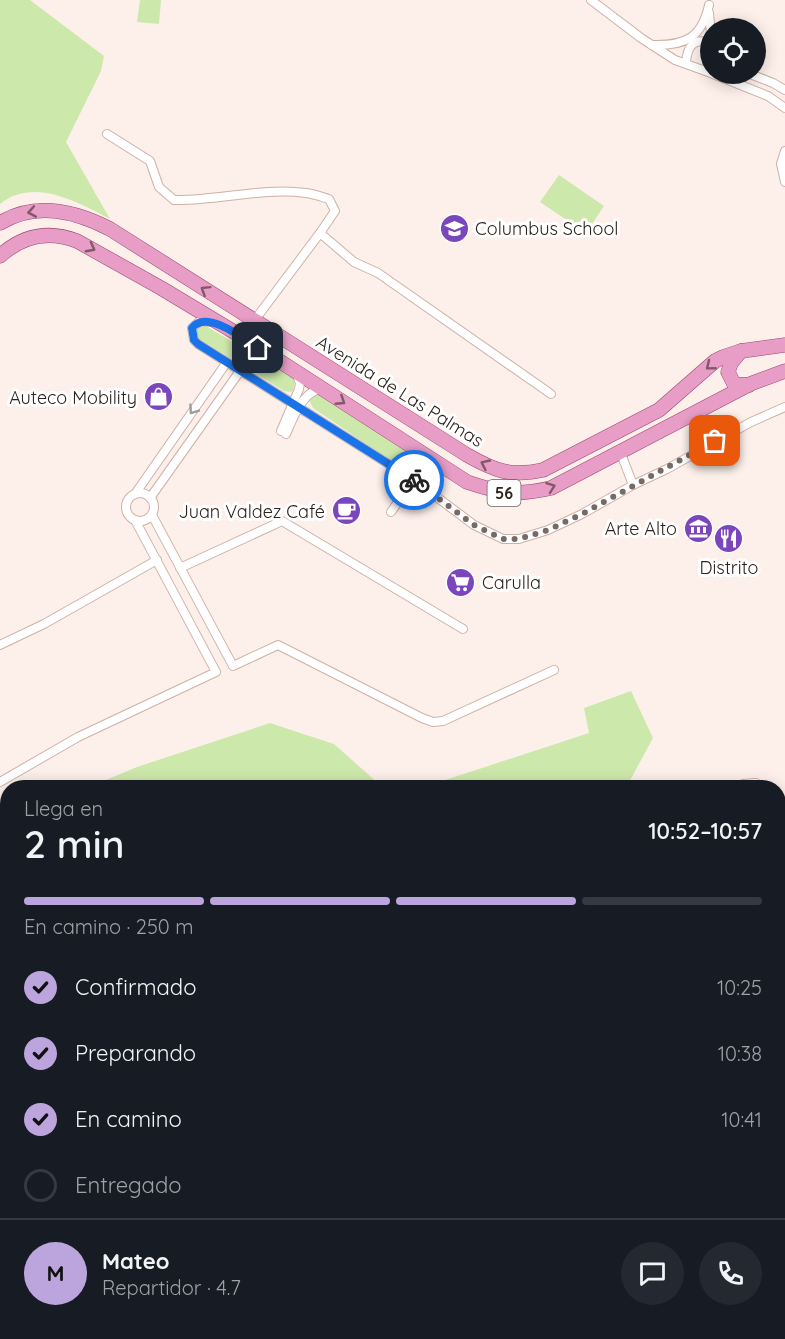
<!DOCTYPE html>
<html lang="es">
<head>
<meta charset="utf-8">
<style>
	body { margin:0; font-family:Quicksand,sans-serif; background:#242831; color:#f1f3f6; height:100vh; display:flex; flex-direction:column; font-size:22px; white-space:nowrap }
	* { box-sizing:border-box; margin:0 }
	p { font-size:20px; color:#9ea1a6 }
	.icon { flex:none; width:33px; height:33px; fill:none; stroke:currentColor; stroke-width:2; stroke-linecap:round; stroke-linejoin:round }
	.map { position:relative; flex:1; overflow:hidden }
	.details { position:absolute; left:0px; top:780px; width:786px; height:560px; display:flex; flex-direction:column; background:#171b24; border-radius:24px 24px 0 0; box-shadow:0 3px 15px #0003 }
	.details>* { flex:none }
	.fabs { position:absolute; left:700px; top:18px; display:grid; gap:12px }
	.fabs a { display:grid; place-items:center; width:66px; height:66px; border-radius:50%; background:#171b24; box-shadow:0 3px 15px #0003; font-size:30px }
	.pin { position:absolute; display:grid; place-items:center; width:51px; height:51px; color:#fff; margin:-26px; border-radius:12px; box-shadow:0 3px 9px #0006 }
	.courier { position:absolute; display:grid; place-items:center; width:60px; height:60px; margin:-30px; border:4px solid #1a73e8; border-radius:50%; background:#fff; color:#222; box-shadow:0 2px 8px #0007 }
	.head em { font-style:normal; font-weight:600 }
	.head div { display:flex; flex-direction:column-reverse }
	.head { display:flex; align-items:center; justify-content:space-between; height:102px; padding:0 24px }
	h1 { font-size:39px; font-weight:600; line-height:45px }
	.bar { display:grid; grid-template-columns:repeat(4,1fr); gap:9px 6px; align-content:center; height:72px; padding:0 24px }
	.bar i { height:8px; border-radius:4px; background:#363941 }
	.bar .selected { background:#bca5dc }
	.bar p { grid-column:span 4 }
	.line { display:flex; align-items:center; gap:15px; padding:0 24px; border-top:2px solid #363941 }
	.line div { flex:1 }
	.round { display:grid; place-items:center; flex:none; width:63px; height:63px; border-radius:32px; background:#242831 }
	ol { padding:0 24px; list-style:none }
	li { display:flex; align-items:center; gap:18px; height:66px }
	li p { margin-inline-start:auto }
	li .icon { padding:6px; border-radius:50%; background:#bca5dc; color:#111; stroke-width:4 }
	li:last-child { color:#9ea1a6 }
	li i { width:33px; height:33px; border:3px solid #363941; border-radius:50% }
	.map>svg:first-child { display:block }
	.green { fill:#cde8ab }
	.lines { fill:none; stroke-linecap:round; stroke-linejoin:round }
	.minor-casing { stroke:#ceb1a5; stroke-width:10 }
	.primary-casing { stroke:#9c4772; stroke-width:15 }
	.minor { stroke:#fff; stroke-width:8 }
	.primary { stroke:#e79dc5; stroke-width:14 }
	.oneway { stroke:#815969 }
	.oneway2 { stroke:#a09c99 }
	.done { stroke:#766a65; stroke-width:6; stroke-dasharray:0 10.8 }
	.route { stroke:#1a73e8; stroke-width:8 }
	.labels { text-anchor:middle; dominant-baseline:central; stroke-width:6; stroke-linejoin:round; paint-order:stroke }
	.shield { fill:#fff; stroke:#6c6461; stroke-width:1.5 }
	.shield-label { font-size:16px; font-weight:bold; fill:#2d221d }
	.poi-label { font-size:18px; fill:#2d221d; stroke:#fff; text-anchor:end }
	.street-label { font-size:18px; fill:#2d221d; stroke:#fff }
</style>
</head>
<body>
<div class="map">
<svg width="785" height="1339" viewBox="0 0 785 1339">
	<rect width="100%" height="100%" fill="#fdf0eb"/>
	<!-- green -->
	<g class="green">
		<path d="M0 0H30L104 56 101 71 66 142 110 219C77 202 34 177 0 204Z"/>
		<polygon points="140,0 161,0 159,24 137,22"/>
		<polygon points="559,175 604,206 586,233 540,202"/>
		<polygon points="204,325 291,376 295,381 293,390 291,392 284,391 198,338 196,336 195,328"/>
		<polygon points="316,394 322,396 412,455 416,461 414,470 408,472 405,470 313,408 309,400"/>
		<polygon points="631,691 653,738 627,786 433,787 433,784 589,733 584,708"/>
		<polygon points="270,723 334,744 379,784 386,787 89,787 137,767"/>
		<polygon points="7,865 7,1264 0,1259 0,869"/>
		<polygon points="336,1332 436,1332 437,1339 339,1339"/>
	</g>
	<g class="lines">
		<defs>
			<g id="minor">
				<polyline points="591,0 641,38 675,60 711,73"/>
				<polyline points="709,13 711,34"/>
				<path d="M652 45C685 46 702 38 709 5"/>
				<path d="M686 63C687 47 693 37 711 43"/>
				<polyline points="713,74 768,96 785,108"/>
				<polyline points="750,74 773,83 785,90"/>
				<path d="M107 134 150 161 159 187 174 200C218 201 262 187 306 193 314 194 322 197 329 199L335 211 320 233"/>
				<polyline points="785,151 781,164 785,182"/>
				<polyline points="254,321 320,233 354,262 378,273 551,394"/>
				<polyline points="211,322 200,321 192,328 194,340 198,344 414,480 474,525 503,539 519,539 548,530 582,514 633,485 620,451"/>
				<polyline points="281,431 299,389 300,383 296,373"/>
				<path d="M286 434C293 418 303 390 322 389"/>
				<polyline points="633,485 667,469 751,422 785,407"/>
				<circle cx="140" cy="507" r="14"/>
				<polyline points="135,494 227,362"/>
				<polyline points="150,498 240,371"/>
				<path d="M391 512 421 469C424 463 423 459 419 454"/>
				<polyline points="152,515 233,666 278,645 422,718 433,722 443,721 554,670"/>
				<polyline points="180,568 282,521 463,629"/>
				<polyline points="0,645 44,624 157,560"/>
				<polyline points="0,782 78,737 216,672 135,520"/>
				<polyline points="736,788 743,784 756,783"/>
				<polyline points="778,905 785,901"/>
				<polyline points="0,1298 8,1297"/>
				<polyline points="61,1332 66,1339"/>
				<polyline points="738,1332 767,1339"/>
				<polyline points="504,1339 506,1332"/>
			</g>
			<g id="primary">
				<path d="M0 223C36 201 75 211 110 229L467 455C495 471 511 477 543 470L659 410 715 361 723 357 741 351 785 345"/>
				<path d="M0 256C23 235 48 230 77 241L161 288 239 335 467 482C499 493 517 496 551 488L750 384 785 371"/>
				<polyline points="741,351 731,363 728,372 734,384 749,385"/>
			</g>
		</defs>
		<!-- minor casing -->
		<use href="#minor" class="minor-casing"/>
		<!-- primary casing -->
		<use href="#primary" class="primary-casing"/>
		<!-- minor -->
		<use href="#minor" class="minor"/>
		<!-- primary -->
		<use href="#primary" class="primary"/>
	</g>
	<!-- one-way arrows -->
	<defs><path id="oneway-chevron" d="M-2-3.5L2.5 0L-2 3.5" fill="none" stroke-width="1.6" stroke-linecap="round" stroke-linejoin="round" transform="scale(1.5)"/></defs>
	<g class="oneway">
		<use href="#oneway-chevron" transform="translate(32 212) rotate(170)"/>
		<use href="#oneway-chevron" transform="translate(91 248) rotate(28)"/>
		<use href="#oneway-chevron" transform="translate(205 290) rotate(-148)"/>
		<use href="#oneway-chevron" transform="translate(710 366) rotate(141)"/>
		<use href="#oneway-chevron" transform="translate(341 401) rotate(33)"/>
		<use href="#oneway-chevron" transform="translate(485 464) rotate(-155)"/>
		<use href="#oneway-chevron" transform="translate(551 487) rotate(-20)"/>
	</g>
	<use class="oneway2" href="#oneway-chevron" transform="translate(193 410) rotate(125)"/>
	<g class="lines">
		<!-- done -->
		<polyline class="done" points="414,480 474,525 503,539 519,539 548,530 582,514 715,441"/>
		<!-- route -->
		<path class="route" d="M258 348C243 338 206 309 192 328L194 340 198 344 414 480"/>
	</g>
	<!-- icons -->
	<defs>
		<symbol id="school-disc" viewBox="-11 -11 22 22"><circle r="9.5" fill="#7b45bc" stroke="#fff"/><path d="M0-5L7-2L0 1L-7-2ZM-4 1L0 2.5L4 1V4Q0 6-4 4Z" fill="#fff"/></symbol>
		<symbol id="shop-disc" viewBox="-11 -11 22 22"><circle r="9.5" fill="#7b45bc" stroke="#fff"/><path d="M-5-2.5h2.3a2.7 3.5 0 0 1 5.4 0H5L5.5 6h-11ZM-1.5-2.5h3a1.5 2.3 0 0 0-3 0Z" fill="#fff"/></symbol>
		<symbol id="cafe-disc" viewBox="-11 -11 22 22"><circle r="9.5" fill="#7b45bc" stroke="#fff"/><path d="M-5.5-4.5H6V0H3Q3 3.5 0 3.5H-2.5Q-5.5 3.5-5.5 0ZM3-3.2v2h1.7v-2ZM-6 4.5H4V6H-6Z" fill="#fff"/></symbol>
		<symbol id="museum-disc" viewBox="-11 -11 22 22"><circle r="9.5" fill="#7b45bc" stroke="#fff"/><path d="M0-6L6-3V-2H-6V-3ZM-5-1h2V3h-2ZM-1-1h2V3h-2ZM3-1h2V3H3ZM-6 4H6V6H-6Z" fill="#fff"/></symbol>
		<symbol id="restaurant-disc" viewBox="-11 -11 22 22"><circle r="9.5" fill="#7b45bc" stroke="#fff"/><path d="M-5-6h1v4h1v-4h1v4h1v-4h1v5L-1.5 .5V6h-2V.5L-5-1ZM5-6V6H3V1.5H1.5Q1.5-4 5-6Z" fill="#fff"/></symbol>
		<symbol id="supermarket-disc" viewBox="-11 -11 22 22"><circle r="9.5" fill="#7b45bc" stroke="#fff"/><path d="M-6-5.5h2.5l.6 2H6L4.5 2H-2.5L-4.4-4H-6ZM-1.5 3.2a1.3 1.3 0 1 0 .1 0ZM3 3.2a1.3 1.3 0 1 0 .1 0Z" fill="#fff"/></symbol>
	</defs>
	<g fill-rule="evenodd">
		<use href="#school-disc" x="438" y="212" width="33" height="33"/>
		<use href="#shop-disc" x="142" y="380" width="33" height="33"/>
		<use href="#cafe-disc" x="330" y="494" width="33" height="33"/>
		<use href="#museum-disc" x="682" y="512" width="33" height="33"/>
		<use href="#restaurant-disc" x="712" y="522" width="33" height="33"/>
		<use href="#supermarket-disc" x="444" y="566" width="33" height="33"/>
	</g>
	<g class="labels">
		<!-- shield labels -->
		<rect class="shield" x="487.5" y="480" width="33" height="26" rx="4.5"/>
		<g class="shield-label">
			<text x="504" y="493">56</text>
		</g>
		<!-- poi labels -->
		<g class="poi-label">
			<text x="475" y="228" text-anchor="start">Columbus School</text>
			<text x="137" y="397">Auteco Mobility</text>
			<text x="325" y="511">Juan Valdez Café</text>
			<text x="677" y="528">Arte Alto</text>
			<text x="729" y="567" text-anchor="middle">Distrito</text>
			<text x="482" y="582" text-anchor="start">Carulla</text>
		</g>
		<!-- street labels -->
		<g class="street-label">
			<text transform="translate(400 391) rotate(32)">Avenida de Las Palmas</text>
		</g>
	</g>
</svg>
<div class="fabs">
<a><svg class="icon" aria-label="locate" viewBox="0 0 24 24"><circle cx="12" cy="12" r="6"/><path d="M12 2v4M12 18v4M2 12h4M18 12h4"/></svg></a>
</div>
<div class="pin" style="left:715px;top:441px;background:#ea580c"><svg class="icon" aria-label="bag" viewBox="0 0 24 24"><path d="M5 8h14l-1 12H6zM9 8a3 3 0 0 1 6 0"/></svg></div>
<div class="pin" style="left:258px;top:348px;background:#1f2937"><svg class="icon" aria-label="home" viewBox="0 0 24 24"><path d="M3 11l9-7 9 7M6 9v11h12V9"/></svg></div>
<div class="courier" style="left:414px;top:480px"><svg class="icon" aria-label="bike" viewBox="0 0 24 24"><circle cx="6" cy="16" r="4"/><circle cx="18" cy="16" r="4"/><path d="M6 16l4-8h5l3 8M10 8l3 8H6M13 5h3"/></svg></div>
<section class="details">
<div class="head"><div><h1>2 min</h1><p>Llega en</p></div><em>10:52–10:57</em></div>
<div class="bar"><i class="selected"></i><i class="selected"></i><i class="selected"></i><i></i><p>En camino · 250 m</p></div>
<ol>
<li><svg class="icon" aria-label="check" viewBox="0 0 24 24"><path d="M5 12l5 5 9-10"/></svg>Confirmado<p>10:25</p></li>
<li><svg class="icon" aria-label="check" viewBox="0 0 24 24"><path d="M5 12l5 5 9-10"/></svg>Preparando<p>10:38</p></li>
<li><svg class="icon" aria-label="check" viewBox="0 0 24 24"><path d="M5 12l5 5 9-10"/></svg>En camino<p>10:41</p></li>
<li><i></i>Entregado</li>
</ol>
<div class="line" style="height:108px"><b class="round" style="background:#bca5dc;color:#111">M</b><div><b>Mateo</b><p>Repartidor · 4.7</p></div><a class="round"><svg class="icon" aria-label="chat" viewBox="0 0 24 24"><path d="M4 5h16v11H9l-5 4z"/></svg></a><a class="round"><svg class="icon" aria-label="phone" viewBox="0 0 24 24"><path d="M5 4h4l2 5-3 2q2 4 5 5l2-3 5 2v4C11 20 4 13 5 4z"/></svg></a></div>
</section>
</div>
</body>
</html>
